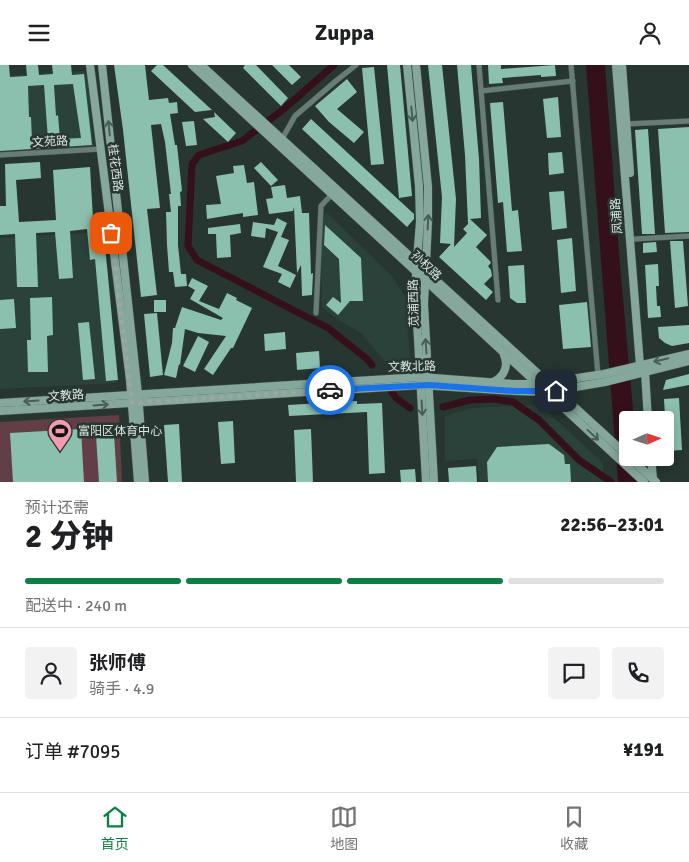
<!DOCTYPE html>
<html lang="zh">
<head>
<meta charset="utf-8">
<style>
	body { margin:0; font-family:Signika,"Noto Sans SC",sans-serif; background:#f2f2f2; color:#202124; height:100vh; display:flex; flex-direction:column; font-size:19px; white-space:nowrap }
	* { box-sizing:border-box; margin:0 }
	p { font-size:16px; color:#757577 }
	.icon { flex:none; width:28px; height:28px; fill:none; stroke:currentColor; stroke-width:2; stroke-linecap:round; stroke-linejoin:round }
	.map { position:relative; height:417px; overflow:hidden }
	.drawer { display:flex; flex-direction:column; background:#fff; flex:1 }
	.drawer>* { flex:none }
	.needle { width:32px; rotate:87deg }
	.controls { position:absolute; left:619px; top:346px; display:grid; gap:10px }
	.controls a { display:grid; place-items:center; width:55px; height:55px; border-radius:5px; background:#fff; box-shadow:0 2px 12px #0003; font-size:25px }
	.pin { position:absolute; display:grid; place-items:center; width:42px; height:42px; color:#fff; margin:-21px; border-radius:10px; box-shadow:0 2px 8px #0006 }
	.courier { position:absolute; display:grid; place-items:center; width:50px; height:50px; margin:-25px; border:4px solid #1a73e8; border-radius:50%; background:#fff; color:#222; box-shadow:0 1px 6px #0007 }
	.headline em { font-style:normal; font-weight:800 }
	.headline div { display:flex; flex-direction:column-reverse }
	.headline { display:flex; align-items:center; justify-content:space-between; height:85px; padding:0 25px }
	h1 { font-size:32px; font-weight:800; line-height:38px }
	.bar { display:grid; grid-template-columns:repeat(4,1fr); gap:8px 5px; align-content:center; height:60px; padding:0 25px }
	.bar i { height:6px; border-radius:4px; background:#e0e0e0 }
	.bar .on { background:#0b8043 }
	.bar p { grid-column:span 4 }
	.line { display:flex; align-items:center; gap:12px; padding:0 25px; border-top:1px solid #e0e0e0 }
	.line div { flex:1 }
	.round { display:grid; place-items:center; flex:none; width:52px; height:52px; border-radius:5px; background:#f2f2f2 }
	header { display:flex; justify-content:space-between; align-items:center; height:65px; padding:0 25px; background:#fff; font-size:22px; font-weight:800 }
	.tab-bar { display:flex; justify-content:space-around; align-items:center; height:70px; border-top:1px solid #e0e0e0; background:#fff; font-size:14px; color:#757577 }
	.tab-bar a { display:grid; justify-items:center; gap:2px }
	.tab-bar .on { color:#0b8043 }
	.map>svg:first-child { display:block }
	.built { fill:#2a423a }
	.green { fill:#623e46 }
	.water { fill:#34101b }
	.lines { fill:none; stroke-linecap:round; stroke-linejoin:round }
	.canal { stroke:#34101b; stroke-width:7 }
	.building { fill:#8bbfae; fill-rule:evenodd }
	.street-casing { stroke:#44524d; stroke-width:6 }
	.secondary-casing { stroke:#44524d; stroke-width:9 }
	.street { stroke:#687d76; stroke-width:5 }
	.secondary { stroke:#85a79c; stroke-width:8 }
	.oneway { stroke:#485e56 }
	.done { stroke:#9ba7a3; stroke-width:5; stroke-dasharray:0 9 }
	.route { stroke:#1a73e8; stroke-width:6 }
	.labels { text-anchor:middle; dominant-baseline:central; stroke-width:5; stroke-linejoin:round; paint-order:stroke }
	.street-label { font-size:12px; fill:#dae4e0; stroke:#273631 }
	.poi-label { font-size:12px; fill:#dae4e0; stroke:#273631; text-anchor:start }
</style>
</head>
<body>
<header><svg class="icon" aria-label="menu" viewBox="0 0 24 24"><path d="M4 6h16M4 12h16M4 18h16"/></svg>Zuppa<svg class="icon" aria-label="person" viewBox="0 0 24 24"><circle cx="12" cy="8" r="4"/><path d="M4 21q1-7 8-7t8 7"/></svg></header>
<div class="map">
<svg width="689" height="417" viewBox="0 0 689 417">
	<rect width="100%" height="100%" fill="#273631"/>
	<!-- built -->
	<g class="built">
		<polygon points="87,6 94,84 0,89 0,11"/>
		<polygon points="327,148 392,211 405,232 410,293 400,301 389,301 361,268 334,252 322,242 321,151"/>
		<polygon points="101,167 116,318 0,324 0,173"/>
		<polygon points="540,340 602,397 605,417 479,417 477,394 445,396 445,351 472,343"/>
	</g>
	<!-- green -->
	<polygon class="green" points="119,350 122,417 0,417 0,357"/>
	<!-- water -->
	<polygon class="water" points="586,0 605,0 620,200 634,355 628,355 628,392 638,393 640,417 618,417"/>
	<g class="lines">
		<!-- canal -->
		<g class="canal">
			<polyline points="334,0 285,43 242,76 199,90 192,99 188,181 197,195 328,263 367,294 372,300"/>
			<polyline points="390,324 396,333 410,343"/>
			<polyline points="443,342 470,335 495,334 513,337 539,355 579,395 611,417"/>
		</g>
	</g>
	<!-- building -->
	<g class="building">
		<path d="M0 0H9L10 12 27 11 26 0H38L39 10 53 9 52 0H71L72 10 84 9 92 80 0 86ZM73 19 81 73 60 74 58 50 56 51 54 20ZM44 20 48 75 32 76 31 52H29L28 21Z"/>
		<polygon points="114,0 145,0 149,35 168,33 169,38 177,37 178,48 170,49 175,80 177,80 182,126 180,127 181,141 178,141 178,180 181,209 186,209 187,221 175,222 173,207 169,207 167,180 166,147 171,147 169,129 171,129 165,77 161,59 151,60 160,143 147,144 157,230 141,232 123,65"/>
		<polygon points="157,0 163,0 212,45 195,47 151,6"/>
		<polygon points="245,0 256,0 288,33 281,41 243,3"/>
		<polygon points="272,0 289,0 301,12 292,20"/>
		<polygon points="387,0 400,0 412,131 399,133"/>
		<polygon points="428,0 442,0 456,134 454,182 467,168 463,164 468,159 465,90 457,0 471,0 479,94 481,153 470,154 487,170 476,182 490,196 491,198 488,201 491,205 492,211 484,219 493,227 486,235 439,192 451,179 440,178 442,132"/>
		<polygon points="488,0 501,0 501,4 555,0 556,11 541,12 541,10 502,13 503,18 489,19"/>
		<polygon points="374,2 384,99 371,100 362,3"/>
		<polygon points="347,14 357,27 337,44 364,67 354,78 329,57 315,41"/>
		<polygon points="558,32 561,72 547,73 543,34"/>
		<polygon points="503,37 512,146 518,145 522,186 507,187 503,137 498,138 490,38"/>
		<polygon points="214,47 236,68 228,77 203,54 215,52"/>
		<polygon points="311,54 414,149 414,154 407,162 302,64"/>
		<polygon points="194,56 197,80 186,81 182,57"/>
		<polygon points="689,62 689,167 665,168 658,64"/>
		<polygon points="648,64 655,169 642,169 635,65"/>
		<polygon points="562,87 564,108 549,110 548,88"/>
		<polygon points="40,97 41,113 16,115 19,157 56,155 53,105 90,102 94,171 104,170 118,315 106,316 95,194 90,195 87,164 70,166 73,213 59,214 55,167 36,168 38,222 17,222 15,169 0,170 0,141 6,141 5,99"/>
		<polygon points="261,97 278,115 271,121 254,103"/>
		<polygon points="244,100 247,118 254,117 258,150 243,152 243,148 207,154 206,140 221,139 216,111 234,108 233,101"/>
		<polygon points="285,120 287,133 300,131 302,148 309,148 311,209 313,208 312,230 302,231 301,200 297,208 294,142 293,146 269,149 266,134 273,133 271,122"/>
		<polygon points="564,126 567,163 552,165 549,127"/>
		<polygon points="277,153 287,158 281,172 289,175 278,201 296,210 290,223 278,217 282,209 263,202 278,167 266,163 265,173 251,171 253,157 274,160"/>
		<polygon points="240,159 241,168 230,170 231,192 217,193 216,169 208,169 208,163"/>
		<polygon points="325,160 361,193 363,236 350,236 338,250 326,240 333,232 341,238 339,194 324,180"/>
		<polygon points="572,173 576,226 561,228 557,175"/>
		<polygon points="670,176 683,176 688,241 675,243"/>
		<polygon points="656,177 657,187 643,188 643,178"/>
		<polygon points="658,199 659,221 656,221 657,241 660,241 661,252 648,253 645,200"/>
		<polygon points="524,200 526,238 517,238 510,233 508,201"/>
		<polygon points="192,213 208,221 199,236 219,244 227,228 237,233 236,235 252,243 233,283 231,283 213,310 204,304 226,271 198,268 185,264 180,300 179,299 176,313 164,310 172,278 173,263 175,263 182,242 221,255 223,253 190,234 195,225 188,221"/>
		<polygon points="52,232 53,270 47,271 48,307 28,307 27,275 31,275 30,233"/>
		<polygon points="14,234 16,263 0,264 0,235"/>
		<rect x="154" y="235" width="12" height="12"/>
		<polygon points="587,237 591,282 563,284 559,240"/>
		<polygon points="157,248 163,310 150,312 144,249"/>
		<polygon points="89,257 95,314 83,315 78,258"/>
		<polygon points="689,260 689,278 672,281 665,278 659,273 658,262"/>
		<polygon points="285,267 286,284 265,286 264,269"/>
		<polygon points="198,271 209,277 195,307 183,301"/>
		<polygon points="319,286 320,303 297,305 296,288"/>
		<polygon points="689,309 689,320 663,325 666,315"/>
		<polygon points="679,333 682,385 667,386 664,334"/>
		<polygon points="357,336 357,339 382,338 385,408 369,409 367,347 289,351 288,340"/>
		<polygon points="233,356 235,398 221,399 218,357"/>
		<polygon points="179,359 182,417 168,417 164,360"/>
		<polygon points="81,364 84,417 13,417 10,368"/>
		<polygon points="311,364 313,417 296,417 294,365"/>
		<polygon points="114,369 117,417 99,417 96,370"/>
		<polygon points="549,379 564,390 565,399 570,399 571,417 488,417 487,397 497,382"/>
		<polygon points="476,401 477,417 449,417 448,403"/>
		<polygon points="415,404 416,417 401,417 400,405"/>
	</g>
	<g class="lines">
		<defs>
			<g id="street">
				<polyline points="479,0 498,235"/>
				<polyline points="571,0 598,310"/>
				<polyline points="481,26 573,16"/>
				<polyline points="626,59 689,56"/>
				<polyline points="282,74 295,51 337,15 356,0"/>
				<polyline points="0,90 101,84"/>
				<polyline points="635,174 689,171"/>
				<polyline points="316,248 321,141 332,129"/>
			</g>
			<g id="secondary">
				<polyline points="90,0 130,315 138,417"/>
				<polyline points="102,0 138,329 145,417"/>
				<polyline points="192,0 644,417"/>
				<polyline points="201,0 628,391"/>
				<polyline points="407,0 419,121 420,157 416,207 416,238 426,417"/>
				<polyline points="416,0 428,122 428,157 424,239 434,417"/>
				<polyline points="616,0 640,300"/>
				<polyline points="622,0 630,108"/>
				<polyline points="645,307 648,355"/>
				<path d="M493 317C504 312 509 301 504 290"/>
				<polyline points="0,338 421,312 513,319 538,319 604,309 689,289"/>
				<polyline points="0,346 421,320 515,326 546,327 605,317 689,296"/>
				<polyline points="629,392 656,417"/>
				<polyline points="651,392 653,414"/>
			</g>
		</defs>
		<!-- street casing -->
		<use href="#street" class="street-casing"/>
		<!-- secondary casing -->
		<use href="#secondary" class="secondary-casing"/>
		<!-- street -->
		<use href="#street" class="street"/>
		<!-- secondary -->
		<use href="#secondary" class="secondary"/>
	</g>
	<!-- one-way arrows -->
	<defs><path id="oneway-shaft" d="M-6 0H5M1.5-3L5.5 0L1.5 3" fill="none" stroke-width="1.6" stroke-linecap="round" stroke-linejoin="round" transform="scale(1.25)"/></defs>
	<g class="oneway">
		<use href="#oneway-shaft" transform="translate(412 49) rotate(84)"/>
		<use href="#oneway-shaft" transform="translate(109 63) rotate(-96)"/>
		<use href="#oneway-shaft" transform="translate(428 157) rotate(-87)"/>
		<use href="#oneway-shaft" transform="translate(426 281) rotate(-94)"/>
		<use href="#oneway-shaft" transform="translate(661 295) rotate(166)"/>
		<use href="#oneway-shaft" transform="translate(31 336) rotate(176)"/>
		<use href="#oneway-shaft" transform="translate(101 340) rotate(-4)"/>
		<use href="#oneway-shaft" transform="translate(422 343) rotate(87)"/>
		<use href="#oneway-shaft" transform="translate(593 370) rotate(43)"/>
	</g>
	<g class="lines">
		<!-- done -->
		<polyline class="done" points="111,168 132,338 330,325"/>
		<!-- route -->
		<polyline class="route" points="330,325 429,320 515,326 556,326"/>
	</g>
	<!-- icons -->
	<defs>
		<symbol id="stadium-pin" viewBox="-11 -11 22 30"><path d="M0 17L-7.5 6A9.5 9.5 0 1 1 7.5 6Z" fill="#f29aaf" stroke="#273631"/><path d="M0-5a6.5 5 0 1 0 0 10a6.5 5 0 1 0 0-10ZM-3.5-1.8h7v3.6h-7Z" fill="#111"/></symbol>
	</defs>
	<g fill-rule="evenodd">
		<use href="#stadium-pin" x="46" y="352" width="28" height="38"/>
	</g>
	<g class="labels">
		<!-- street labels -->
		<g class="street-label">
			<text transform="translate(50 77) rotate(-3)">文苑路</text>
			<text transform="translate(115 103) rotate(83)">桂花西路</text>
			<text transform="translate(617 151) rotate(-94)">凤浦路</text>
			<text transform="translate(426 201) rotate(43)">孙权路</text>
			<text transform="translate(414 238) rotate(-91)">苋浦西路</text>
			<text transform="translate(412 302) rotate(-1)">文教北路</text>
			<text transform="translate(66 331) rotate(-4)">文教路</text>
		</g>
		<!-- poi labels -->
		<g class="poi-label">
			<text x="78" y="366">富阳区体育中心</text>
		</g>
	</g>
</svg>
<div class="controls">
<a><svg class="needle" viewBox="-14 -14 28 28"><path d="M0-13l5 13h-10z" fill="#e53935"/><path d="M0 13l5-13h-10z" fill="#757577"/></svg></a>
</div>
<div class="pin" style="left:111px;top:168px;background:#ea580c"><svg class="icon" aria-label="bag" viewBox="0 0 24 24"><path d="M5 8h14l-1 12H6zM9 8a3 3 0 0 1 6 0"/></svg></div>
<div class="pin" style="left:556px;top:326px;background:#1f2937"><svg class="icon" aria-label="home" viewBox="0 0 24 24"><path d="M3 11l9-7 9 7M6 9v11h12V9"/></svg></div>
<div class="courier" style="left:330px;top:325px"><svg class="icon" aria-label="car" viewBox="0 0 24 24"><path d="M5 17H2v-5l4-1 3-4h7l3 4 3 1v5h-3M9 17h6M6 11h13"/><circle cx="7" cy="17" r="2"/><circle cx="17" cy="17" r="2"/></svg></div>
</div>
<section class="drawer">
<div class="headline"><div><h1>2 分钟</h1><p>预计还需</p></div><em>22:56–23:01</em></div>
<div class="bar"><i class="on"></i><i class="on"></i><i class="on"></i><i></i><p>配送中 · 240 m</p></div>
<div class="line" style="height:90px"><a class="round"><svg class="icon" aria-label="person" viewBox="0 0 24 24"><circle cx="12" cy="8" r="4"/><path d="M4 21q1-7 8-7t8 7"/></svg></a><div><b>张师傅</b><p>骑手 · 4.9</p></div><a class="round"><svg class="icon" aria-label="chat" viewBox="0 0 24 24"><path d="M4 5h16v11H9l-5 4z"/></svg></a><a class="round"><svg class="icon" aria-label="phone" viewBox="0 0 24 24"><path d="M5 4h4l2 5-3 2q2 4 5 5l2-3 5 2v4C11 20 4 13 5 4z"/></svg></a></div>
<div class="line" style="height:65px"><div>订单 #7095</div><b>¥191</b></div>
</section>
<nav class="tab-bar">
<a class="on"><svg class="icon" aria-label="home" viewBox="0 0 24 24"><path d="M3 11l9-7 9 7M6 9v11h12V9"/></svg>首页</a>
<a><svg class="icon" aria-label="map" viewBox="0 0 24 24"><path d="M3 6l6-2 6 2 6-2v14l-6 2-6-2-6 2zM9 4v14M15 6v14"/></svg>地图</a>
<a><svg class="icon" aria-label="saved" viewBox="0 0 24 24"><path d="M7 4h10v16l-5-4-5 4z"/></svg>收藏</a>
</nav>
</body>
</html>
